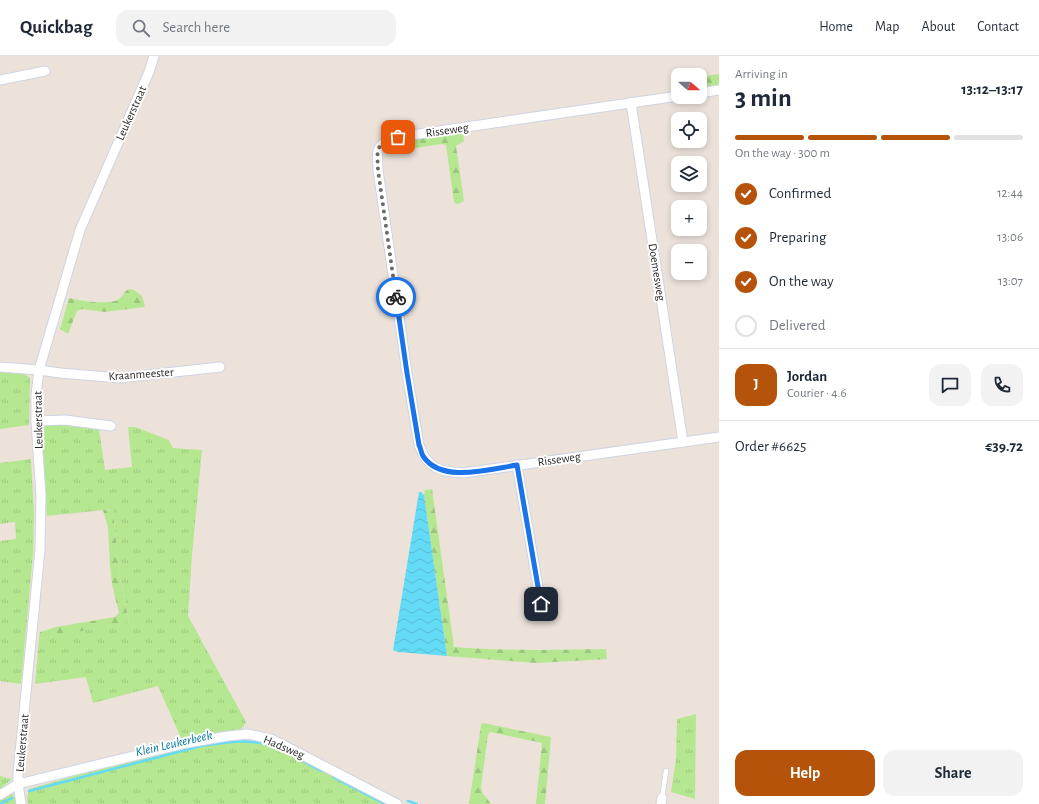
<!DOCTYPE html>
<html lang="en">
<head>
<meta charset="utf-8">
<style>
	body { margin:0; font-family:"Alegreya Sans",sans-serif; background:#f2f2f3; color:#1f2937; height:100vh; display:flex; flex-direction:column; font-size:15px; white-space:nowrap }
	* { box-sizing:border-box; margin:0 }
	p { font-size:13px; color:#747a83 }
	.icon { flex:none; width:22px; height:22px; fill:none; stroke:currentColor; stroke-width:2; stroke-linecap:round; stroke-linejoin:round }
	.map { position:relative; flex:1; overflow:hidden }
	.details { display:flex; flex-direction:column; background:#fff; width:320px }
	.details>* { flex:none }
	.needle { width:26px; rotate:110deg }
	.controls { position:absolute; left:671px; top:12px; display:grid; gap:8px }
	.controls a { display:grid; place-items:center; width:36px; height:36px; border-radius:8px; background:#fff; box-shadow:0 2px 6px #0003; font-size:20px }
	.pin { position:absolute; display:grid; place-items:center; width:34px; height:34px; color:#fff; margin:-17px; border-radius:8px; box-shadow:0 2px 6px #0006 }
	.courier { position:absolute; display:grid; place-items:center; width:40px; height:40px; margin:-20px; border:3px solid #1a73e8; border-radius:50%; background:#fff; color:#222; box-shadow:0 1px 5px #0007 }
	.head em { font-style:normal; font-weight:700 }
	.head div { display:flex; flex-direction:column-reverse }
	.head { display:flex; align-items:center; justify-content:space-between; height:68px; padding:0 16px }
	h1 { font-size:26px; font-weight:700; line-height:30px }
	.bar { display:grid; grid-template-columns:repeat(4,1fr); gap:6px 4px; align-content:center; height:48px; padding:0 16px }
	.bar i { height:5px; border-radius:3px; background:#e0e1e3 }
	.bar .active { background:#b45309 }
	.bar p { grid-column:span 4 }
	.line { display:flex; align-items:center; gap:10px; padding:0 16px; border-top:1px solid #e0e1e3 }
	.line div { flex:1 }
	.round { display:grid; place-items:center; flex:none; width:42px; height:42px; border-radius:12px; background:#f2f2f3 }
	ol { padding:0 16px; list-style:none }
	li { display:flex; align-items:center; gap:12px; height:44px }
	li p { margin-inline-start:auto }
	li .icon { padding:4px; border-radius:50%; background:#b45309; color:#fff; stroke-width:4 }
	li:last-child { color:#747a83 }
	li i { width:22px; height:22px; border:2px solid #e0e1e3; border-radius:50% }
	.primary-button { display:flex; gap:8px; margin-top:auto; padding:8px 16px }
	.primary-button a { flex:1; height:46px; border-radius:12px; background:#b45309; color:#fff; font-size:16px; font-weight:700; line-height:46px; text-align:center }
	.primary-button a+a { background:#f2f2f3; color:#1f2937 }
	header { display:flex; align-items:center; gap:24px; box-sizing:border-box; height:56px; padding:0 20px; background:#fff; border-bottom:1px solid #e0e1e3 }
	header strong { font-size:19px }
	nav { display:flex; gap:22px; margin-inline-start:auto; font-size:14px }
	.search { width:280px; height:36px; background:#f2f2f3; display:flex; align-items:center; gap:10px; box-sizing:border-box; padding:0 14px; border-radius:12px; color:#747a83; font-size:15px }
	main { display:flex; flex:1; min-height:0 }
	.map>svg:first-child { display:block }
	.grass { fill:url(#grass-tufts) }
	.forest { fill:url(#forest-firs) }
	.water { fill:url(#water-waves) }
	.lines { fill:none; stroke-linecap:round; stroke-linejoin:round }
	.stream { stroke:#64dbf6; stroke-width:2.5 }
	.service-casing { stroke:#ced4e3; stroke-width:6 }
	.minor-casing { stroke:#ced4e3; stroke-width:11 }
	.service { stroke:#fff; stroke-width:4.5 }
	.minor { stroke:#fff; stroke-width:9 }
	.done { stroke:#6d6a67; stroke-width:4; stroke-dasharray:0 7.2 }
	.route { stroke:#1a73e8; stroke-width:5 }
	.labels { text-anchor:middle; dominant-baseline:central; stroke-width:4; stroke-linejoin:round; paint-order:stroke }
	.street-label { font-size:12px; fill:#292929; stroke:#fff }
	.water-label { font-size:13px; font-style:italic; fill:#0578a0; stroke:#fff }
</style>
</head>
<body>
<header>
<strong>Quickbag</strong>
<div class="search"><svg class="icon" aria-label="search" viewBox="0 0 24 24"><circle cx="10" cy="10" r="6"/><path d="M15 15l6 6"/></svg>Search here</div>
<nav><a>Home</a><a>Map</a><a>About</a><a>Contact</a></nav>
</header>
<main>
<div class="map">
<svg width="719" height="748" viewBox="0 0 719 748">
	<defs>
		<pattern id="grass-tufts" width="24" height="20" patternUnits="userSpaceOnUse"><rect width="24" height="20" fill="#b5e791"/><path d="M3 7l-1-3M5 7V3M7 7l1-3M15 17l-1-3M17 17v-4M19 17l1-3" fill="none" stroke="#9cc67d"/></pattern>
		<pattern id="forest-firs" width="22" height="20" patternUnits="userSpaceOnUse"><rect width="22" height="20" fill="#b5e791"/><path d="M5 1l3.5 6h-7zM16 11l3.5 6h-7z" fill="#9cc67d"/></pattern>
		<pattern id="water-waves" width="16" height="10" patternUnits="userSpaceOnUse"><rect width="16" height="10" fill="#64dbf6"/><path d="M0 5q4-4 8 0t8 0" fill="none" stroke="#57bcd3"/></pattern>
	</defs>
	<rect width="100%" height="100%" fill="#ece2d9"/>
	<!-- grass -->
	<g class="grass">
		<polygon points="0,316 24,318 30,322 29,369 0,373"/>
		<polygon points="40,368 60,368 99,373 105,414 132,411 128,371 135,371 169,384 173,392 202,394 192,499 188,560 246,666 243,671 237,676 215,677 181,682 158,630 93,647 86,621 35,628 39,583 129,565 119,516 113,453 47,460"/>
		<polygon points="31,403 34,456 33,498 21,628 0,625 0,485 16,483 15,466 0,468 0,407"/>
		<polygon points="696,658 695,743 671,736 676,703 677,663"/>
		<path d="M255 685 270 687 387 748H28L27 741 29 733C103 712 178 687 255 685Z"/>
		<polygon points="0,720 12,723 0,733"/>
		<polygon points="10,737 16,741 17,748 0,748 0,743"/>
	</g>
	<!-- forest -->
	<g class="forest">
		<polygon points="719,18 719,29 706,30 705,20"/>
		<polygon points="463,77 464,85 456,90 464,145 461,147 456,148 454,146 446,89 442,88 415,92 413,89 413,84"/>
		<path d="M129 233 134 234 142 240 145 251 105 256 82 253 77 255 68 278 60 273 69 242C80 245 103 248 115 245 122 243 123 236 129 233Z"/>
		<path d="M432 433 454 591C505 595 555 594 606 593L607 603 536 607 447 600 424 439 425 434Z"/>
		<polygon points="113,453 119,516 129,566 39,583 40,576 56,571 115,561 119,557 112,528 110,509 108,472 103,454"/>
		<polygon points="483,667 551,681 545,748 536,748 542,687 490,676 488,679 481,731 482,736 491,748 469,748 481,669"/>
	</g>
	<!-- water -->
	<polygon class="water" points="419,436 421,436 424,439 447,600 398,596 393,594"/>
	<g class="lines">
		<!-- stream -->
		<g class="stream">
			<polyline points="333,721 385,748"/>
			<path d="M29 735 201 690C223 687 247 682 269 689 287 694 304 706 321 715"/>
			<polyline points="408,745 417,748"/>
			<polyline points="0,748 12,742"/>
		</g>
		<defs>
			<polyline id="service" points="662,742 666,715"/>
			<g id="minor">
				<polyline points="0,24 45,15"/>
				<polyline points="700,37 719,34"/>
				<path d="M678 40 398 81C375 89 377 91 378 114L407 317 419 389C427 412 440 416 463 417L719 381"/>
				<polyline points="631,47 683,386"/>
				<polyline points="0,311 39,314 60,317 120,322 220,311"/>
				<polyline points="36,365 65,364 111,370"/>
				<polyline points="517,409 541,548"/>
				<polyline points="0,739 18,728 187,687 228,680 248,678 271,683 287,691 397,748"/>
				<polyline points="21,748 18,728 18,717 40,494 41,440 36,365 36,339 39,314 80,174 149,16 154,0"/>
				<polyline points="661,748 662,742"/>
			</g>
		</defs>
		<!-- service casing -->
		<use href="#service" class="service-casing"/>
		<!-- minor casing -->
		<use href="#minor" class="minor-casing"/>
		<!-- service -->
		<use href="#service" class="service"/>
		<!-- minor -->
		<use href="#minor" class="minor"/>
	</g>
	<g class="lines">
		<!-- done -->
		<path class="done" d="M396 241 378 114C377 91 375 89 398 81"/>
		<!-- route -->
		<path class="route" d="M396 241 407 317 419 389C421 392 421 397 423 400 441 428 490 413 517 409L541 548"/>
	</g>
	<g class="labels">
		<!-- street labels -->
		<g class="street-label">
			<text transform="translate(131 57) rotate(-66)">Leukerstraat</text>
			<text transform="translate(447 74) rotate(-8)">Risseweg</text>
			<text transform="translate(657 216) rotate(81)">Doemesweg</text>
			<text transform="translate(141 318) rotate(-4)">Kraanmeester</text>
			<text transform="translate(38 364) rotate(-91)">Leukerstraat</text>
			<text transform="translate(559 403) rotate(-8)">Risseweg</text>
			<text transform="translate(22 687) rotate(-85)">Leukerstraat</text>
			<text transform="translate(284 691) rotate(23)">Hadsweg</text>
		</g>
		<!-- water labels -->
		<g class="water-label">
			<text transform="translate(174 688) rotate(-13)">Klein Leukerbeek</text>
		</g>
	</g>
</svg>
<div class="controls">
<a><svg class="needle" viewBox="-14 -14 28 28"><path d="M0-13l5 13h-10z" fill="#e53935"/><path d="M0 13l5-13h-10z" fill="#747a83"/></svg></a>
<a><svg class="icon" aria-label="locate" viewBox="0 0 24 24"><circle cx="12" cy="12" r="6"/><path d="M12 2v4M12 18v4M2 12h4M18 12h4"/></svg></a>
<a><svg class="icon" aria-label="layers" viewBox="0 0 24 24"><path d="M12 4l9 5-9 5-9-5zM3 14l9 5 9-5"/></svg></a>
<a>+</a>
<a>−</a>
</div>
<div class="pin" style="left:398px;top:81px;background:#ea580c"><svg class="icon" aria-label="bag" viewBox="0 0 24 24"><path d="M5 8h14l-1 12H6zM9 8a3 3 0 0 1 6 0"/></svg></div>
<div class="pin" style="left:541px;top:548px;background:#1f2937"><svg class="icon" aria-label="home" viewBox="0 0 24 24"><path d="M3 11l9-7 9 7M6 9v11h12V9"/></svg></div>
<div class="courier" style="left:396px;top:241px"><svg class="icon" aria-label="bike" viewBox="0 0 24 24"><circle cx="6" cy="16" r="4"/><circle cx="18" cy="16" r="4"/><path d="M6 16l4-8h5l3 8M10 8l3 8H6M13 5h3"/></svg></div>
</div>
<section class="details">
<div class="head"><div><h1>3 min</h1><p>Arriving in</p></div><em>13:12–13:17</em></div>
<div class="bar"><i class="active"></i><i class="active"></i><i class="active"></i><i></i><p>On the way · 300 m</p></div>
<ol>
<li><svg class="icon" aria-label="check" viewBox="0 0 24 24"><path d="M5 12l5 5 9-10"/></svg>Confirmed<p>12:44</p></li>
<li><svg class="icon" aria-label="check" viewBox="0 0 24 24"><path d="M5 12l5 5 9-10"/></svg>Preparing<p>13:06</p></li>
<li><svg class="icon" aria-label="check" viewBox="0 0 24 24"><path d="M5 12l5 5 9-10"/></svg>On the way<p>13:07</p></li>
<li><i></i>Delivered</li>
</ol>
<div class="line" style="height:72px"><b class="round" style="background:#b45309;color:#fff">J</b><div><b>Jordan</b><p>Courier · 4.6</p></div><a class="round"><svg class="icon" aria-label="chat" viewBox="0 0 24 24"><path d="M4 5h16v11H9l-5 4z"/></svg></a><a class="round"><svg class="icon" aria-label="phone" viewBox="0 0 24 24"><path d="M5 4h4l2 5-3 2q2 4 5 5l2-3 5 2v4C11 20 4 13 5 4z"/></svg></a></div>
<div class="line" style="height:52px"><div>Order #6625</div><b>€39.72</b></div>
<div class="primary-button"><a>Help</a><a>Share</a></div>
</section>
</main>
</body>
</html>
